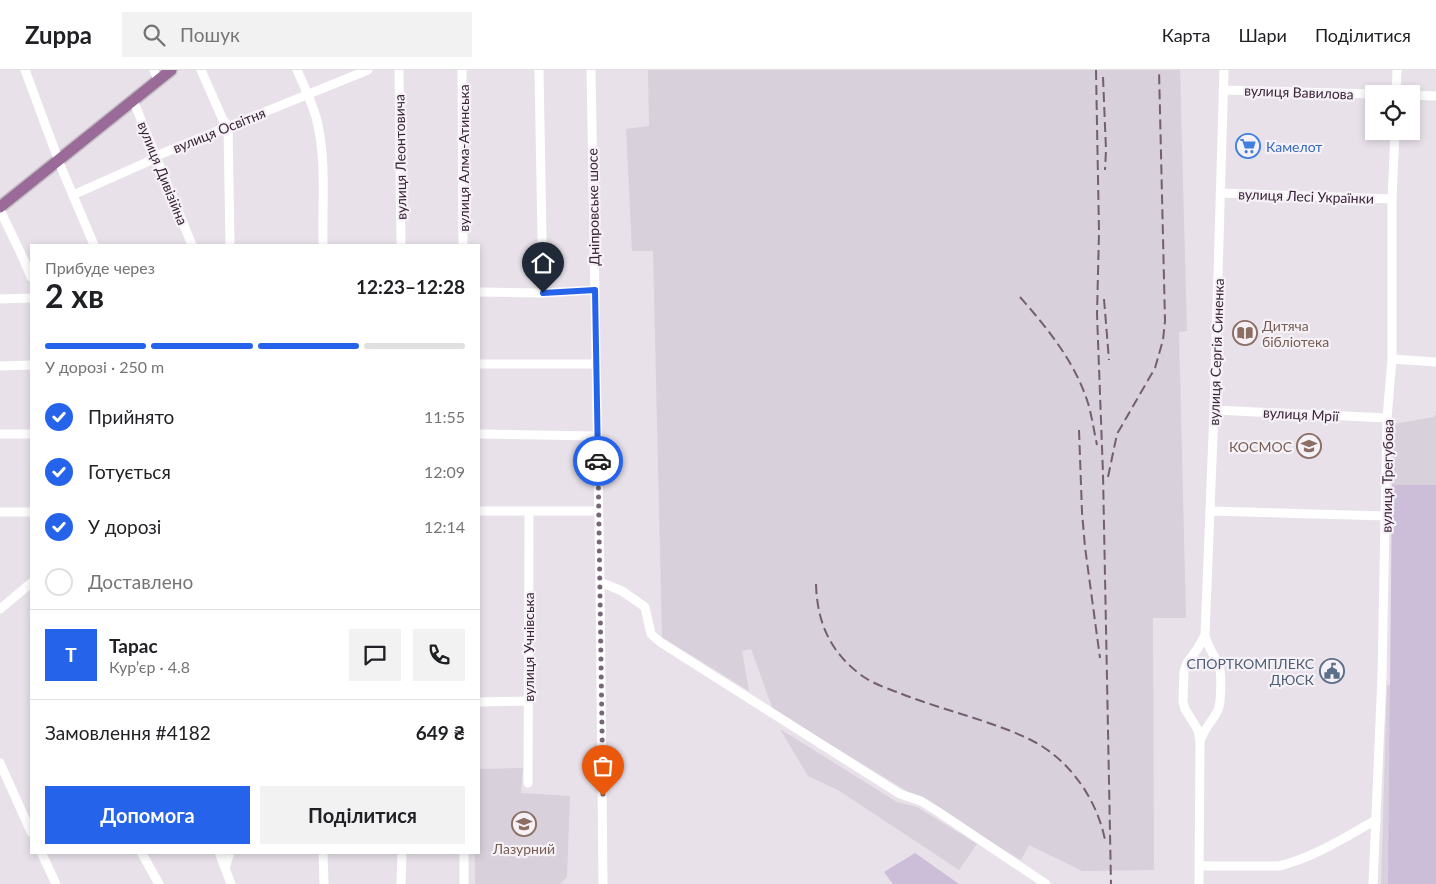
<!DOCTYPE html>
<html lang="uk">
<head>
<meta charset="utf-8">
<style>
	body { margin:0; font-family:Lato,sans-serif; background:#f2f2f2; color:#202124; height:100vh; display:flex; flex-direction:column; font-size:19px; white-space:nowrap }
	* { box-sizing:border-box; margin:0 }
	p { font-size:16px; color:#757577 }
	.icon { flex:none; width:28px; height:28px; fill:none; stroke:currentColor; stroke-width:2; stroke-linecap:round; stroke-linejoin:round }
	.map { position:relative; flex:1; overflow:hidden }
	.side { position:absolute; left:30px; top:174px; width:450px; height:610px; display:flex; flex-direction:column; background:#fff; border-radius:0px; box-shadow:0 2px 8px #0003 }
	.side>* { flex:none }
	.fabs { position:absolute; left:1365px; top:15px; display:grid; gap:10px }
	.fabs a { display:grid; place-items:center; width:55px; height:55px; border-radius:0px; background:#fff; box-shadow:0 2px 8px #0003; font-size:25px }
	.pin { position:absolute; display:grid; place-items:center; width:42px; height:42px; color:#fff; margin:-51px -21px; border-radius:50% 50% 50% 0; rotate:-45deg; box-shadow:0 0 5px #0007 }
	.pin .icon { rotate:45deg }
	.courier { position:absolute; display:grid; place-items:center; width:50px; height:50px; margin:-25px; border:4px solid #2563eb; border-radius:50%; background:#fff; color:#222; box-shadow:0 1px 6px #0007 }
	.headline em { font-style:normal; font-weight:700 }
	.headline div { display:flex; flex-direction:column-reverse }
	.headline { display:flex; align-items:center; justify-content:space-between; height:85px; padding:0 15px }
	h1 { font-size:32px; font-weight:700; line-height:38px }
	.bar { display:grid; grid-template-columns:repeat(4,1fr); gap:8px 5px; align-content:center; height:60px; padding:0 15px }
	.bar i { height:6px; border-radius:4px; background:#e0e0e0 }
	.bar .on { background:#2563eb }
	.bar p { grid-column:span 4 }
	.line { display:flex; align-items:center; gap:12px; padding:0 15px; border-top:1px solid #e0e0e0 }
	.line div { flex:1 }
	.round { display:grid; place-items:center; flex:none; width:52px; height:52px; border-radius:0px; background:#f2f2f2 }
	ol { padding:0 15px; list-style:none }
	li { display:flex; align-items:center; gap:15px; height:55px }
	li p { margin-inline-start:auto }
	li .icon { padding:5px; border-radius:50%; background:#2563eb; color:#fff; stroke-width:4 }
	li:last-child { color:#757577 }
	li i { width:28px; height:28px; border:2px solid #e0e0e0; border-radius:50% }
	.primary-button { display:flex; gap:10px; margin-top:auto; padding:10px 15px }
	.primary-button a { flex:1; height:58px; border-radius:0px; background:#2563eb; color:#fff; font-size:20px; font-weight:700; line-height:58px; text-align:center }
	.primary-button a+a { background:#f2f2f2; color:#202124 }
	header { display:flex; align-items:center; gap:30px; box-sizing:border-box; height:70px; padding:0 25px; background:#fff; border-bottom:1px solid #e0e0e0 }
	header strong { font-size:24px }
	nav { display:flex; gap:28px; margin-inline-start:auto; font-size:18px }
	.search { width:350px; height:45px; background:#f2f2f2; display:flex; align-items:center; gap:12px; box-sizing:border-box; padding:0 18px; border-radius:0px; color:#757577; font-size:19px }
	.map>svg:first-child { display:block }
	.built { fill:#d8d0da }
	.green { fill:#ccbdd9 }
	.lines { fill:none; stroke-linecap:round; stroke-linejoin:round }
	.major-casing { stroke:#c4bdc3; stroke-width:14 }
	.minor { stroke:#fff; stroke-width:9 }
	.major { stroke:#9a6b99; stroke-width:11 }
	.rail { stroke:#745e74; stroke-width:2; stroke-dasharray:10 5; stroke-linecap:butt }
	.done { stroke:#766676; stroke-width:5; stroke-dasharray:0 9 }
	.route { stroke:#2563eb; stroke-width:6 }
	.labels { text-anchor:middle; dominant-baseline:central; stroke-width:4.5; stroke-linejoin:round; paint-order:stroke }
	.street-label { font-size:14px; fill:#392438; stroke:#f6f1f7 }
	.shop-label { font-size:14px; fill:#366cbe; stroke:#f6f1f7; text-anchor:start }
	.education-label { font-size:14px; fill:#785e54; stroke:#f6f1f7; text-anchor:start }
	.service-label { font-size:14px; fill:#4e5e75; stroke:#f6f1f7; text-anchor:end }
</style>
</head>
<body>
<header>
<strong>Zuppa</strong>
<div class="search"><svg class="icon" aria-label="search" viewBox="0 0 24 24"><circle cx="10" cy="10" r="6"/><path d="M15 15l6 6"/></svg>Пошук</div>
<nav><a>Карта</a><a>Шари</a><a>Поділитися</a></nav>
</header>
<div class="map">
<svg width="1436" height="814" viewBox="0 0 1436 814">
	<rect width="100%" height="100%" fill="#e8e1ea"/>
	<!-- built -->
	<g class="built">
		<polygon points="648,0 1180,0 1187,261 1179,262 1186,548 1153,548 1154,800 1082,801 1029,775 1021,790 773,640 751,579 742,581 749,621 662,567 653,181 632,181 626,59 649,56"/>
		<polygon points="1436,344 1436,415 1392,415 1394,354 1434,347"/>
		<polygon points="1387,615 1395,615 1389,814 1381,814"/>
		<polygon points="780,659 897,732 917,737 977,774 959,800 838,720 808,706"/>
		<polygon points="523,698 521,723 570,726 567,807 560,814 475,814 475,783 479,782 479,699"/>
	</g>
	<!-- green -->
	<g class="green">
		<polygon points="1392,415 1436,415 1436,814 1388,814"/>
		<polygon points="915,783 959,814 893,814 884,802"/>
	</g>
	<g class="lines">
		<defs>
			<polyline id="major" points="0,137 171,0"/>
		</defs>
		<!-- major casing -->
		<use href="#major" class="major-casing"/>
		<!-- minor -->
		<g class="minor">
			<polyline points="25,0 61,97 94,175"/>
			<polyline points="154,0 158,10"/>
			<polyline points="201,0 223,50 228,56 230,175"/>
			<path d="M297 0C304 15 311 31 316 47 327 88 322 133 323 175"/>
			<polyline points="399,0 401,175"/>
			<polyline points="462,0 463,175"/>
			<polyline points="539,0 543,223"/>
			<polyline points="591,0 600,512 603,814"/>
			<polyline points="1223,20 1374,24"/>
			<polyline points="1396,24 1397,0"/>
			<polyline points="1411,25 1436,26"/>
			<polyline points="133,30 192,175"/>
			<polyline points="1220,123 1392,129"/>
			<polyline points="73,125 147,92 156,86 368,0"/>
			<polyline points="0,140 24,190 31,207"/>
			<polyline points="479,222 543,223 595,220"/>
			<polyline points="0,229 31,228"/>
			<polyline points="1392,289 1436,292"/>
			<polyline points="479,294 596,294"/>
			<polyline points="0,296 31,295"/>
			<polyline points="1214,340 1387,348"/>
			<polyline points="0,364 31,364"/>
			<polyline points="479,364 597,366"/>
			<polyline points="479,441 598,441"/>
			<polyline points="1210,441 1386,446"/>
			<polyline points="0,442 31,442"/>
			<polyline points="600,512 622,521 645,537 651,564 660,572 900,724 921,731 937,741 1046,814"/>
			<polyline points="0,539 31,513"/>
			<polyline points="479,632 528,631"/>
			<path d="M1200 671C1205 657 1212 652 1218 640 1221 634 1222 604 1219 597 1215 585 1208 579 1205 565L1214 340 1224 0"/>
			<polyline points="0,693 31,762"/>
			<polyline points="528,713 529,441"/>
			<polyline points="41,782 56,814"/>
			<polyline points="141,782 159,814"/>
			<polyline points="219,782 231,814"/>
			<polyline points="323,782 324,814"/>
			<path d="M1200 796H1279C1313 788 1345 767 1376 750"/>
			<polyline points="225,798 230,782"/>
			<polyline points="401,814 402,782"/>
			<polyline points="464,814 464,782"/>
			<polyline points="1199,814 1200,671 1198,660 1185,639 1183,632 1184,601 1187,593 1198,578 1205,565"/>
			<polyline points="1373,814 1382,606 1387,348 1392,289 1392,129 1395,61"/>
		</g>
		<!-- major -->
		<use href="#major" class="major"/>
		<!-- rail -->
		<g class="rail">
			<polyline points="1096,0 1099,162 1097,244 1103,404 1111,814"/>
			<polyline points="1103,7 1106,80 1105,100"/>
			<path d="M1020 227C1048 259 1075 292 1088 333 1092 347 1094 361 1097 375"/>
			<polyline points="1104,229 1109,290"/>
			<polyline points="1079,360 1082,442 1085,477 1100,588"/>
			<polyline points="1108,407 1117,364 1155,298 1163,270 1165,251 1159,0"/>
			<path d="M816 514C817 552 830 582 861 605 873 614 889 619 902 624 945 641 990 650 1031 670 1069 689 1097 729 1105 770"/>
		</g>
	</g>
	<g class="lines">
		<!-- done -->
		<polyline class="done" points="598,391 603,726"/>
		<!-- route -->
		<polyline class="route" points="543,223 595,220 598,391"/>
	</g>
	<!-- icons -->
	<defs>
		<symbol id="supermarket-ring" viewBox="-11 -11 22 22"><circle r="9.5" fill="#f6f1f7" stroke="#3f7fe0" stroke-width="1.5"/><path d="M-6-5.5h2.5l.6 2H6L4.5 2H-2.5L-4.4-4H-6ZM-1.5 3.2a1.3 1.3 0 1 0 .1 0ZM3 3.2a1.3 1.3 0 1 0 .1 0Z" fill="#3f7fe0"/></symbol>
		<symbol id="library-ring" viewBox="-11 -11 22 22"><circle r="9.5" fill="#f6f1f7" stroke="#8d6e63" stroke-width="1.5"/><path d="M-6-4Q-3-5.5-.7-3.5V5Q-3 3-6 4ZM6-4Q3-5.5 .7-3.5V5Q3 3 6 4Z" fill="#8d6e63"/></symbol>
		<symbol id="school-ring" viewBox="-11 -11 22 22"><circle r="9.5" fill="#f6f1f7" stroke="#8d6e63" stroke-width="1.5"/><path d="M0-5L7-2L0 1L-7-2ZM-4 1L0 2.5L4 1V4Q0 6-4 4Z" fill="#8d6e63"/></symbol>
		<symbol id="civic-ring" viewBox="-11 -11 22 22"><circle r="9.5" fill="#f6f1f7" stroke="#5c6f8a" stroke-width="1.5"/><path d="M-.6-6.5H3V-4.5H.6V-3L4-1V1h2V6H-6V1h2V-1L-.6-3ZM-1.2 2.5V6h2.4V2.5Z" fill="#5c6f8a"/></symbol>
	</defs>
	<g fill-rule="evenodd">
		<use href="#supermarket-ring" x="1234" y="62" width="28" height="28"/>
		<use href="#library-ring" x="1231" y="249" width="28" height="28"/>
		<use href="#school-ring" x="1295" y="362" width="28" height="28"/>
		<use href="#civic-ring" x="1318" y="587" width="28" height="28"/>
		<use href="#school-ring" x="510" y="740" width="28" height="28"/>
	</g>
	<g class="labels">
		<!-- street labels -->
		<g class="street-label">
			<text transform="translate(1299 22) rotate(2)">вулиця Вавилова</text>
			<text transform="translate(219 60) rotate(-22)">вулиця Освітня</text>
			<text transform="translate(400 87) rotate(-91)">вулиця Леонтовича</text>
			<text transform="translate(463 88) rotate(-90)">вулиця Алма-Атинська</text>
			<text transform="translate(163 103) rotate(68)">вулиця Дивізійна</text>
			<text transform="translate(1306 126) rotate(2)">вулиця Лесі Українки</text>
			<text transform="translate(593 137) rotate(-91)">Дніпровське шосе</text>
			<text transform="translate(1216 282) rotate(-88)">вулиця Сергія Синенка</text>
			<text transform="translate(1301 344) rotate(3)">вулиця Мрії</text>
			<text transform="translate(1387 406) rotate(-89)">вулиця Трегубова</text>
			<text transform="translate(528 577) rotate(-90)">вулиця Учнівська</text>
		</g>
		<!-- shop labels -->
		<g class="shop-label">
			<text x="1266" y="76">Камелот</text>
		</g>
		<!-- education labels -->
		<g class="education-label">
			<text x="1262" y="255">Дитяча<tspan x="1262" dy="16">бібліотека</tspan></text>
			<text x="1292" y="376" text-anchor="end">КОСМОС</text>
			<text x="524" y="778" text-anchor="middle">Лазурний</text>
		</g>
		<!-- service labels -->
		<g class="service-label">
			<text x="1314" y="593">СПОРТКОМПЛЕКС<tspan x="1314" dy="16">ДЮСК</tspan></text>
		</g>
	</g>
</svg>
<div class="fabs">
<a><svg class="icon" aria-label="locate" viewBox="0 0 24 24"><circle cx="12" cy="12" r="6"/><path d="M12 2v4M12 18v4M2 12h4M18 12h4"/></svg></a>
</div>
<div class="pin" style="left:603px;top:726px;background:#ea580c"><svg class="icon" aria-label="bag" viewBox="0 0 24 24"><path d="M5 8h14l-1 12H6zM9 8a3 3 0 0 1 6 0"/></svg></div>
<div class="pin" style="left:543px;top:223px;background:#1f2937"><svg class="icon" aria-label="home" viewBox="0 0 24 24"><path d="M3 11l9-7 9 7M6 9v11h12V9"/></svg></div>
<div class="courier" style="left:598px;top:391px"><svg class="icon" aria-label="car" viewBox="0 0 24 24"><path d="M5 17H2v-5l4-1 3-4h7l3 4 3 1v5h-3M9 17h6M6 11h13"/><circle cx="7" cy="17" r="2"/><circle cx="17" cy="17" r="2"/></svg></div>
<section class="side">
<div class="headline"><div><h1>2 хв</h1><p>Прибуде через</p></div><em>12:23–12:28</em></div>
<div class="bar"><i class="on"></i><i class="on"></i><i class="on"></i><i></i><p>У дорозі · 250 m</p></div>
<ol>
<li><svg class="icon" aria-label="check" viewBox="0 0 24 24"><path d="M5 12l5 5 9-10"/></svg>Прийнято<p>11:55</p></li>
<li><svg class="icon" aria-label="check" viewBox="0 0 24 24"><path d="M5 12l5 5 9-10"/></svg>Готується<p>12:09</p></li>
<li><svg class="icon" aria-label="check" viewBox="0 0 24 24"><path d="M5 12l5 5 9-10"/></svg>У дорозі<p>12:14</p></li>
<li><i></i>Доставлено</li>
</ol>
<div class="line" style="height:90px"><b class="round" style="background:#2563eb;color:#fff">Т</b><div><b>Тарас</b><p>Кур’єр · 4.8</p></div><a class="round"><svg class="icon" aria-label="chat" viewBox="0 0 24 24"><path d="M4 5h16v11H9l-5 4z"/></svg></a><a class="round"><svg class="icon" aria-label="phone" viewBox="0 0 24 24"><path d="M5 4h4l2 5-3 2q2 4 5 5l2-3 5 2v4C11 20 4 13 5 4z"/></svg></a></div>
<div class="line" style="height:65px"><div>Замовлення #4182</div><b>649 ₴</b></div>
<div class="primary-button"><a>Допомога</a><a>Поділитися</a></div>
</section>
</div>
</body>
</html>
